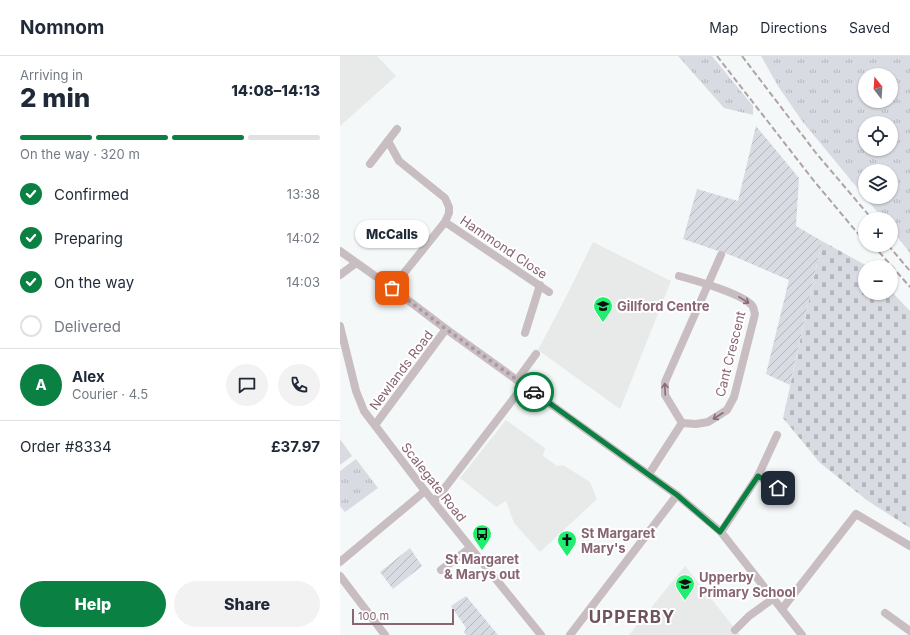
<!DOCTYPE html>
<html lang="en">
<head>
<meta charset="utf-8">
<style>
	body { margin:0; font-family:Inter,sans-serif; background:#f2f2f3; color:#1f2937; height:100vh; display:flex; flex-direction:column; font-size:15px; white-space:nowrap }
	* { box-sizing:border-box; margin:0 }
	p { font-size:13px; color:#747a83 }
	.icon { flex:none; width:22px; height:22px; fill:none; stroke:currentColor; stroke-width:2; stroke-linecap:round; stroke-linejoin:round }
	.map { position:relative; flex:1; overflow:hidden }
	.details { display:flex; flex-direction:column; background:#fff; width:340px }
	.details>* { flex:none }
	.needle { width:26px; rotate:343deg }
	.buttons { position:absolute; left:518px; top:12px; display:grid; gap:8px }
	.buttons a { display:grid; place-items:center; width:40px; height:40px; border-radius:50%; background:#fff; box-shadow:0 1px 3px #0004; font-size:20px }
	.scale { position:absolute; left:12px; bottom:10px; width:102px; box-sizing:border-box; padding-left:4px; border:2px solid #886573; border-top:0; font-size:11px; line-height:14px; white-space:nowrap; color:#886573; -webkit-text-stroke:3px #fff; paint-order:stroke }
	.pin { position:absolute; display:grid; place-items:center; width:34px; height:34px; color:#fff; margin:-17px; border-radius:8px; box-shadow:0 2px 6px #0006 }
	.courier { position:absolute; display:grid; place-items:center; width:40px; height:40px; margin:-20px; border:3px solid #0b8043; border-radius:50%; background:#fff; color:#222; box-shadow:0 1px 5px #0007 }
	.bubble { position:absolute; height:28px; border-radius:14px; background:#fff; box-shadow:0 1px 3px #0004; font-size:13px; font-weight:800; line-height:28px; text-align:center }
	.overview em { font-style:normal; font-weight:800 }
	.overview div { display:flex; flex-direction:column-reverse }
	.overview { display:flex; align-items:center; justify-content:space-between; height:68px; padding:0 20px }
	h1 { font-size:26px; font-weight:800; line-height:30px }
	.bar { display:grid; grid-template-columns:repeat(4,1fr); gap:6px 4px; align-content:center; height:48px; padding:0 20px }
	.bar i { height:5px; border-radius:3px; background:#e0e1e3 }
	.bar .selected { background:#0b8043 }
	.bar p { grid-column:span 4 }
	.line { display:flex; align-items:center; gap:10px; padding:0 20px; border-top:1px solid #e0e1e3 }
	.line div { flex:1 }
	.round { display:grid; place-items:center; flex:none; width:42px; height:42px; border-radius:21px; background:#f2f2f3 }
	ol { padding:0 20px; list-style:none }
	li { display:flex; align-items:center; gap:12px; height:44px }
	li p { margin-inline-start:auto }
	li .icon { padding:4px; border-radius:50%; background:#0b8043; color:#fff; stroke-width:4 }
	li:last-child { color:#747a83 }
	li i { width:22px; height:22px; border:2px solid #e0e1e3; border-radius:50% }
	.primary-button { display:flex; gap:8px; margin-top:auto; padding:8px 20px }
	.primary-button a { flex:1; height:46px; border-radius:24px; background:#0b8043; color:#fff; font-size:16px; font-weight:800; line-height:46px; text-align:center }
	.primary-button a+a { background:#f2f2f3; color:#1f2937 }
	header { display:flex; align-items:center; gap:24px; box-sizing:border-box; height:56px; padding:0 20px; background:#fff; border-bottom:1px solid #e0e1e3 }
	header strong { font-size:19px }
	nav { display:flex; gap:22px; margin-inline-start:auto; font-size:14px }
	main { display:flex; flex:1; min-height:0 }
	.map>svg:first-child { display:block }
	.built { fill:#e8e9e9 }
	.grass { fill:url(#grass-tufts); fill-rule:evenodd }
	.cemetery { fill:url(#cemetery-stones) }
	.garden { fill:url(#garden-furrows) }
	.pitch { fill:#d9dbe2 }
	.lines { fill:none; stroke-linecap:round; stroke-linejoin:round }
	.minor { stroke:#c8bec2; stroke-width:8 }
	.rail { stroke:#b0a2a7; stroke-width:2; stroke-dasharray:6 3; stroke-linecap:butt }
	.oneway { stroke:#8b6977 }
	.done { stroke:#ae98a2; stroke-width:4; stroke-dasharray:0 7.2 }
	.route { stroke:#0b8043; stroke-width:5 }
	.labels { text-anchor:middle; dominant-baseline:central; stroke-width:4; stroke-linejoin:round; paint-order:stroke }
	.street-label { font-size:13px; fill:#886573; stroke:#fff }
	.poi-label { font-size:13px; font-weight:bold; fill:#886573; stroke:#fff; text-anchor:start }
	.district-label { font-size:17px; font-weight:bold; letter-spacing:1px; fill:#6d545e; stroke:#fff }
</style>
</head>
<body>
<header>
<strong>Nomnom</strong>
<nav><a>Map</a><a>Directions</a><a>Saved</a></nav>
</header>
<main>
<section class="details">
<div class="overview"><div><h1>2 min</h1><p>Arriving in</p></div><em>14:08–14:13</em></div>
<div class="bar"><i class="selected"></i><i class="selected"></i><i class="selected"></i><i></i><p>On the way · 320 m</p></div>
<ol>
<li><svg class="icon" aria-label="check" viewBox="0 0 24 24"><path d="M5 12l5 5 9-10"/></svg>Confirmed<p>13:38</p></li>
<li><svg class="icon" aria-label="check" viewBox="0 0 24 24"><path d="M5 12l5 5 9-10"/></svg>Preparing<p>14:02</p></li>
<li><svg class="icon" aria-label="check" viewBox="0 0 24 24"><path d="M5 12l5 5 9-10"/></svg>On the way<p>14:03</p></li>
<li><i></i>Delivered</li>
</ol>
<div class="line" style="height:72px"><b class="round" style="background:#0b8043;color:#fff">A</b><div><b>Alex</b><p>Courier · 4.5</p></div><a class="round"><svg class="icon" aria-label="chat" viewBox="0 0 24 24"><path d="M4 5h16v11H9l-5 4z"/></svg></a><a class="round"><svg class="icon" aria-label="phone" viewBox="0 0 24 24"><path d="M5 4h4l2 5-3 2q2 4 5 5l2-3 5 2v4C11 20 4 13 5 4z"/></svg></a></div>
<div class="line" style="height:52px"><div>Order #8334</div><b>£37.97</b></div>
<div class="primary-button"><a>Help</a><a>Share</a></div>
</section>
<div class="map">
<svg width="570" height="579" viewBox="0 0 570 579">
	<defs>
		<pattern id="grass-tufts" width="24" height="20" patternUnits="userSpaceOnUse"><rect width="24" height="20" fill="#d9dbe2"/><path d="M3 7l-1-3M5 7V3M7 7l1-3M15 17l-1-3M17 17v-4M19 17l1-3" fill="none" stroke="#b6b5bc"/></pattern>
		<pattern id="cemetery-stones" width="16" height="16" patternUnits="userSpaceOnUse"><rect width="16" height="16" fill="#d9dbe2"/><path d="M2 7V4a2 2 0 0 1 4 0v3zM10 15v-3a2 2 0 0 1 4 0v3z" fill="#b6b5bc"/></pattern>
		<pattern id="garden-furrows" width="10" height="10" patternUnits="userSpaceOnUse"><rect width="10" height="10" fill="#d9dbe2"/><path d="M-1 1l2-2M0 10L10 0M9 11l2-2" fill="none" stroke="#b6b5bc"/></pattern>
	</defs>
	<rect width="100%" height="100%" fill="#f5f8f8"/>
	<!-- built -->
	<g class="built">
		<polygon points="0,0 37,0 56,20 0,70"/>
		<polygon points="253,186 331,225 280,353 198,294 227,239"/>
		<polygon points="166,364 205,392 203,400 217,410 223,409 250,426 257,443 200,496 174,467 166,445 156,451 120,422"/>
		<polygon points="345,510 400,579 289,579"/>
	</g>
	<!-- grass -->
	<g class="grass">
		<polygon points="338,0 372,0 413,50 413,59 384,52"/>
		<path d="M421 0H570V197L551 173V163H543L462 65 438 30ZM525 19H551V45H525ZM525 67H551V93H525ZM525 115H551V141H525Z"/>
		<polygon points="16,403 38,432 5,456 0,450 0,415"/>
	</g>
	<!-- cemetery -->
	<polygon class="cemetery" points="482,185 529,211 525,211 525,237 551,237 551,235 570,255 570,472 528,445 480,407 443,362"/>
	<!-- garden -->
	<g class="garden">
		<polygon points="416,70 459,122 456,170 482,185 450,329 426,318 449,224 393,200 343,183 357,133 398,145"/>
		<polygon points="70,492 82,510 53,533 40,516"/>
		<polygon points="126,540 158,579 127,579 124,577 126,572 111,550"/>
	</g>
	<!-- pitch -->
	<polygon class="pitch" points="0,383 12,400 0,409"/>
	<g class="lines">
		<!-- minor -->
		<g class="minor">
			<polyline points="48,85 59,105 105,142 109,151 109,157 105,166 52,232"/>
			<polyline points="30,108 57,73"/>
			<polyline points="105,166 209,236"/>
			<polyline points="0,195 52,232 106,273 337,439 381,476 462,579"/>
			<polyline points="0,219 16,207"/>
			<path d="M339 220C354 224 407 239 413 251 414 253 414 256 415 258L394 341 387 354 368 366 356 368 342 367"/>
			<polyline points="0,270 16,335 24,355 85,435 201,579"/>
			<polyline points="185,277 200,229"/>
			<polyline points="177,324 196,298"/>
			<polyline points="342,367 325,339 325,326 381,199"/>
			<polyline points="35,369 106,273"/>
			<polyline points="309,418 342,367"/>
			<polyline points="418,420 448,439"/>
			<polyline points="94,446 184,329"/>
			<polyline points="381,476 418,420 437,379"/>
			<polyline points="0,506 85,435"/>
			<polyline points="101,514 130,492"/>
			<polyline points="0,520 45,579"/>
			<polyline points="442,553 516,458 570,490"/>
			<polyline points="545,557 570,575"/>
			<polyline points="395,574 409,560 434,542"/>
			<polyline points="230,579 337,439"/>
		</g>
		<!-- rail -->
		<g class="rail">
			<polyline points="377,0 474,125 525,186"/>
			<polyline points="402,0 476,97 532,163"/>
			<polyline points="533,189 570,231"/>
			<polyline points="548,189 570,215"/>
		</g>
	</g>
	<!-- one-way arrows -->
	<defs><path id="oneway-shaft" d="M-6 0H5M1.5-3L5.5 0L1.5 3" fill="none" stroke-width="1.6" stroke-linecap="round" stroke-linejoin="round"/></defs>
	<g class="oneway">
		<use href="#oneway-shaft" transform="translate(404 244) rotate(31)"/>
		<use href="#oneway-shaft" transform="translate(325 333) rotate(-93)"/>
		<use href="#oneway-shaft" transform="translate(378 360) rotate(147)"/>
	</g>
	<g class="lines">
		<!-- done -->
		<polyline class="done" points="52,232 106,273 194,336"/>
		<!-- route -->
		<polyline class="route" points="194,336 337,439 380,476 418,420 438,432"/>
	</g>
	<!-- icons -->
	<defs>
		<symbol id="school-pin" viewBox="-11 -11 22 30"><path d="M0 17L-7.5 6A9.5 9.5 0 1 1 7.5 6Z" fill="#20ee6e" stroke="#fff"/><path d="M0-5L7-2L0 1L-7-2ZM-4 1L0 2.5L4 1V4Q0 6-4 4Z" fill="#111"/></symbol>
		<symbol id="bus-pin" viewBox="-11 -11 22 30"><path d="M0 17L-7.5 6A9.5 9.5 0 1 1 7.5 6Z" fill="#20ee6e" stroke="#fff"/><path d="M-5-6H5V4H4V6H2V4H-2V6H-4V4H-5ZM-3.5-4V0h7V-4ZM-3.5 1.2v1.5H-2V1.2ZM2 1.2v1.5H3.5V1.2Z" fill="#111"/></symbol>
		<symbol id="church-pin" viewBox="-11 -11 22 30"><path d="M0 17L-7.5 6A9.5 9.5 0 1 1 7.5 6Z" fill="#20ee6e" stroke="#fff"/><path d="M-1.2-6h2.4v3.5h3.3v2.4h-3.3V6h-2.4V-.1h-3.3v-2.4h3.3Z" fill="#111"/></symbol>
	</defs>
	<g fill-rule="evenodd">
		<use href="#school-pin" x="252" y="239" width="22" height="30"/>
		<use href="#bus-pin" x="131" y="467" width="22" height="30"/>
		<use href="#church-pin" x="216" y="473" width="22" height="30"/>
		<use href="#school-pin" x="334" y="517" width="22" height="30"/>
	</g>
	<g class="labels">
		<!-- street labels -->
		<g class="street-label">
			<text transform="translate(164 191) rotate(34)">Hammond Close</text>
			<text transform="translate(390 298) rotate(-76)">Cant Crescent</text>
			<text transform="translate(61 314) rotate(-53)">Newlands Road</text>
			<text transform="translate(94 426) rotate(52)">Scalegate Road</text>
		</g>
		<!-- poi labels -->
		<g class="poi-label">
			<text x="277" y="250">Gillford Centre</text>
			<text x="241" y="477">St Margaret<tspan x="241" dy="15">Mary's</tspan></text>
			<text x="142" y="503" text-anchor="middle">St Margaret<tspan x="142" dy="15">&amp; Marys out</tspan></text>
			<text x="359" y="521">Upperby<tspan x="359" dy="15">Primary School</tspan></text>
		</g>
		<!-- district labels -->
		<g class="district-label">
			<text x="292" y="561">UPPERBY</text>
		</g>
	</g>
</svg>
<div class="buttons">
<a><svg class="needle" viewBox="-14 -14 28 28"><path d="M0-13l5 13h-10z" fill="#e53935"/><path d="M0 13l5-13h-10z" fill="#747a83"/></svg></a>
<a><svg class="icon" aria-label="locate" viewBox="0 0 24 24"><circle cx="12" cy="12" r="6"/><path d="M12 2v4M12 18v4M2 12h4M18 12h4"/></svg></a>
<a><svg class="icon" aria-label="layers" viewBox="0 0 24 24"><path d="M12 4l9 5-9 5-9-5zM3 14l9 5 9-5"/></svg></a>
<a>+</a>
<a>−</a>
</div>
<div class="scale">100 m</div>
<div class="pin" style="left:52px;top:232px;background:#ea580c"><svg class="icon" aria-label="bag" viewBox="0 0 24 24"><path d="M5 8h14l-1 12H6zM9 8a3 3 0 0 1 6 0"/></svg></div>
<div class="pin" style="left:438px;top:432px;background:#1f2937"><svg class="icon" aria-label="home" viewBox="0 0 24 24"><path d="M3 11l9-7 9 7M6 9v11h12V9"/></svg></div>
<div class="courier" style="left:194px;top:336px"><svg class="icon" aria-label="car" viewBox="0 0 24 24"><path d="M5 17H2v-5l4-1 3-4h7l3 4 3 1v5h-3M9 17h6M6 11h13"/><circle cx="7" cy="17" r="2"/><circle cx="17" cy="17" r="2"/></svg></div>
<div class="bubble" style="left:15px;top:164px;width:74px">McCalls</div>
</div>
</main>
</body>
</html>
